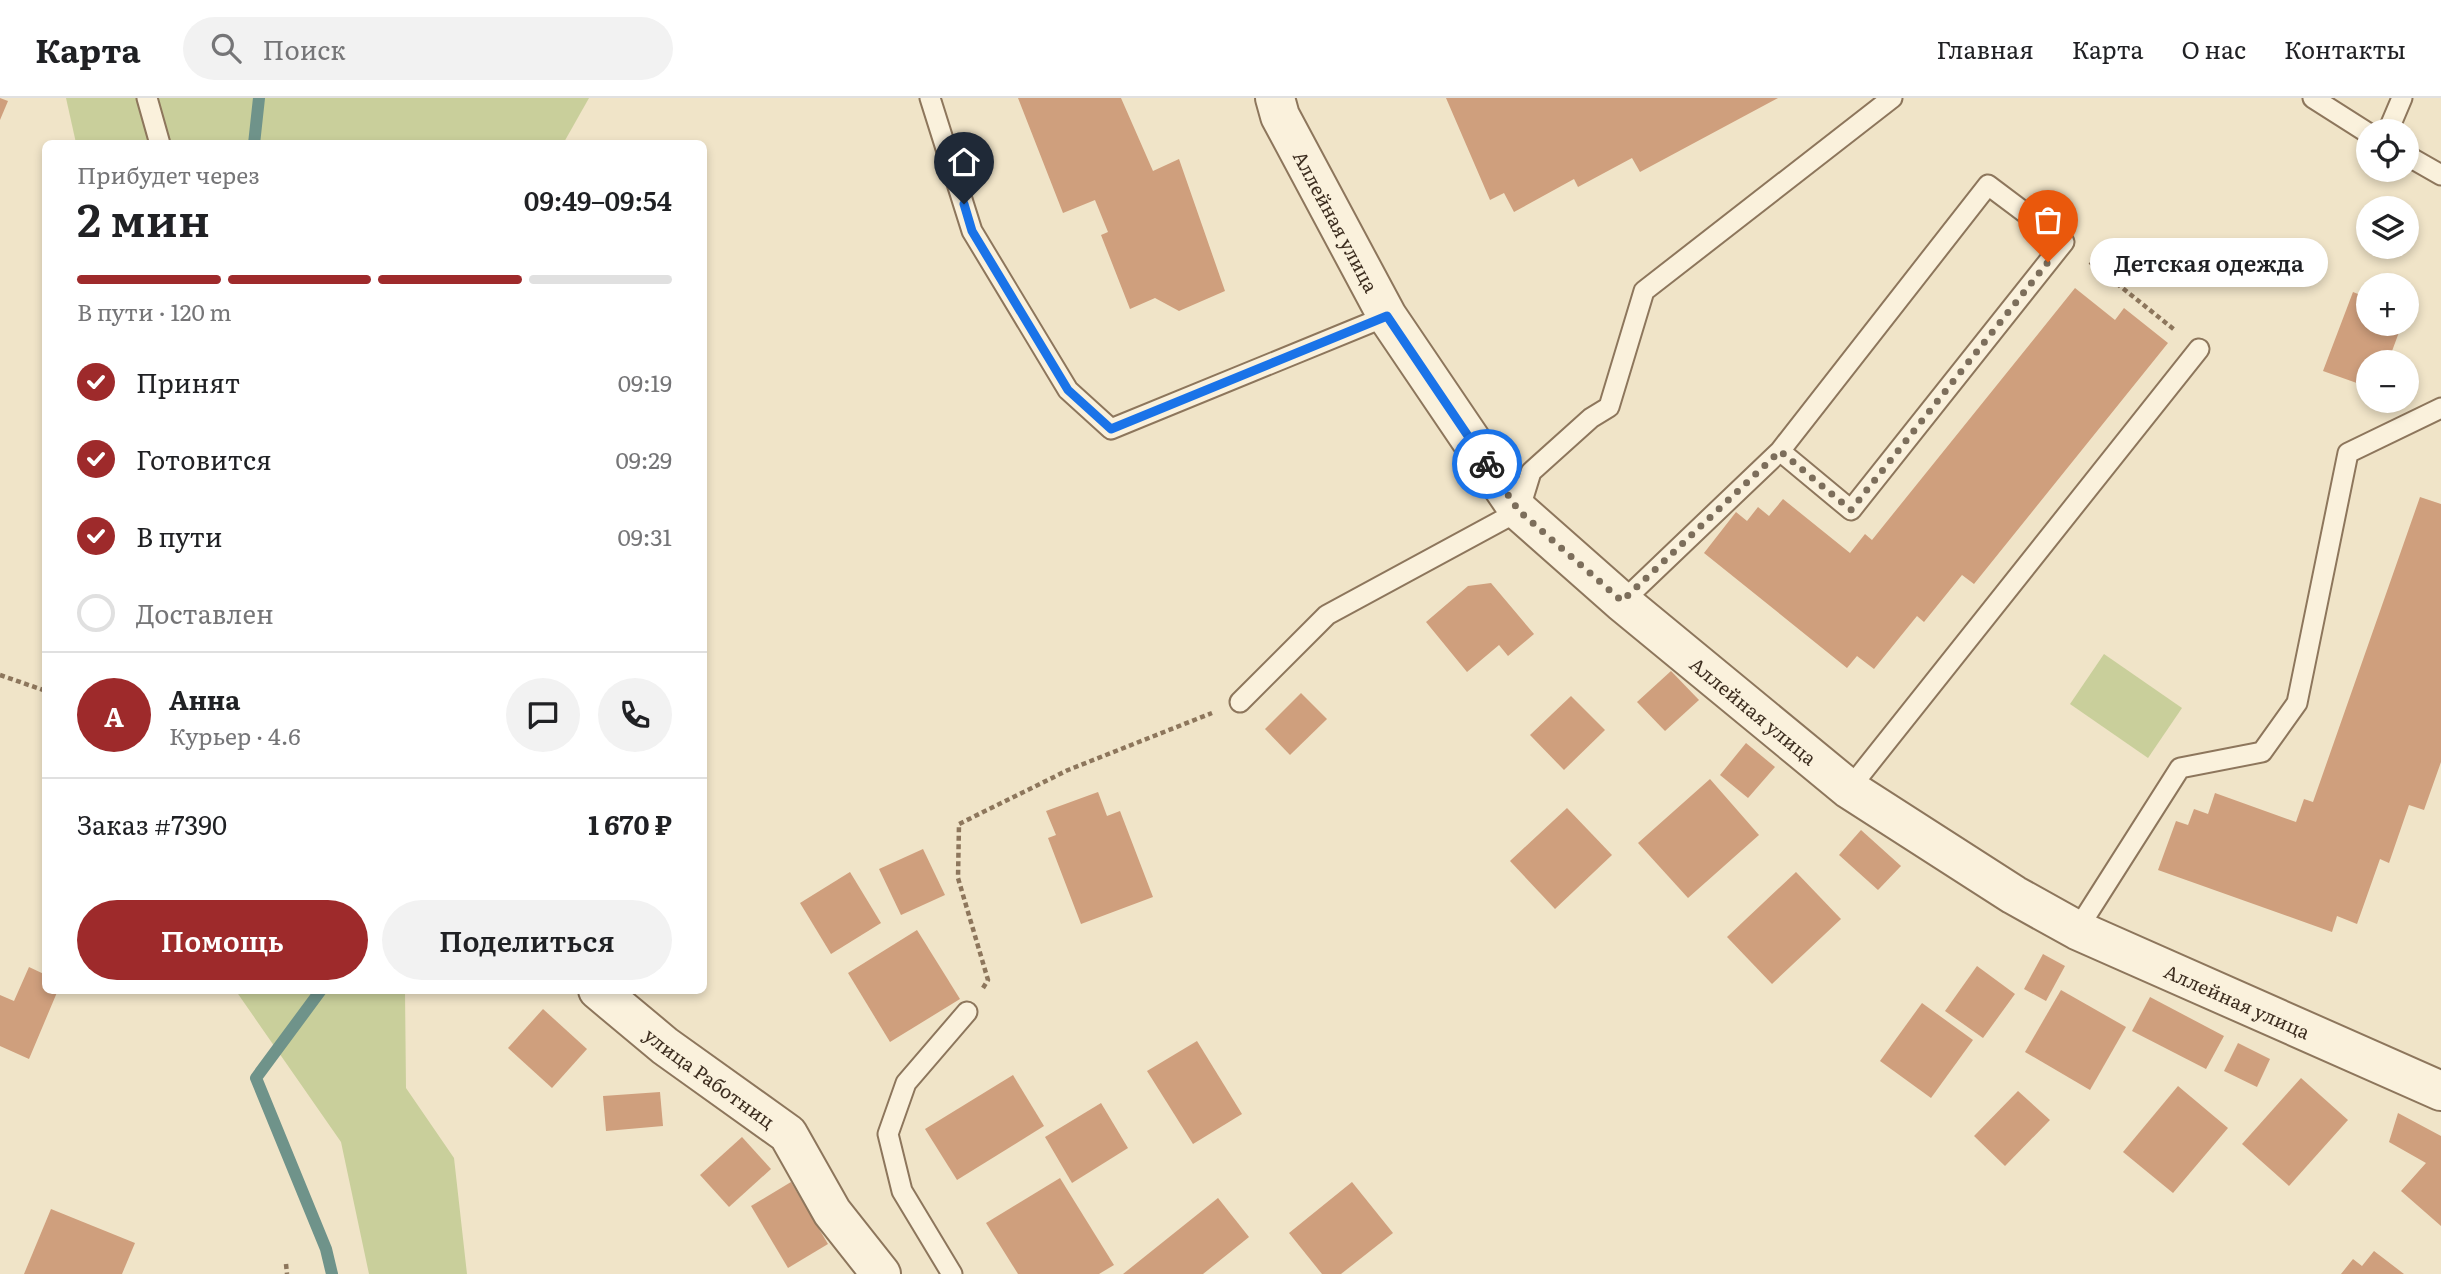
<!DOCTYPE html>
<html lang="ru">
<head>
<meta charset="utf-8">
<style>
	body { margin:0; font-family:Literata,serif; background:#f2f2f2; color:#202124; height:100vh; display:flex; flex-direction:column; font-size:26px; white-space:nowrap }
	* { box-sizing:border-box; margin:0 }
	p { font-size:23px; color:#757577 }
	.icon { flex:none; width:38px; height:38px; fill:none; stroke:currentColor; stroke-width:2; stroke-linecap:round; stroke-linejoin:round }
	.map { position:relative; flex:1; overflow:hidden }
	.panel { position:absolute; left:42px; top:42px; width:665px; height:854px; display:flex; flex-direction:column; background:#fff; border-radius:10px; box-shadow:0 4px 10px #0003 }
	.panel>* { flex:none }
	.fabs { position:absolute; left:2356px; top:21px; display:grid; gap:14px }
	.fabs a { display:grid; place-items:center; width:63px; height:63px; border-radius:50%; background:#fff; box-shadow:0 4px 10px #0003; font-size:35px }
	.pin { position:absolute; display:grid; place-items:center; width:60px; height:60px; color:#fff; margin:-72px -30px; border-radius:50% 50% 50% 0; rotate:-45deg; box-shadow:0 0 7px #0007 }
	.pin .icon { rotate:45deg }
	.courier { position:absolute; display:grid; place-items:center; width:70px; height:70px; margin:-35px; border:5px solid #1a73e8; border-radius:50%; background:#fff; color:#222; box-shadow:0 2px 9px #0007 }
	.bubble { position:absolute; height:49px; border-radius:24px; background:#fff; box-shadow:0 4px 10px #0003; font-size:23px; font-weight:600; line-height:49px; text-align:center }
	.head em { font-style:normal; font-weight:600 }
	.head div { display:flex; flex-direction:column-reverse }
	.head { display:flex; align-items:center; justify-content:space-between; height:119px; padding:0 35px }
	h1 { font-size:46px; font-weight:600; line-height:52px }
	.bar { display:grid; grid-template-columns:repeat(4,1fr); gap:10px 7px; align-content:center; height:84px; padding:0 35px }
	.bar i { height:9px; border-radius:5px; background:#e0e0e0 }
	.bar .active { background:#9e2a2b }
	.bar p { grid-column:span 4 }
	.line { display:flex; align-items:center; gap:18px; padding:0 35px; border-top:2px solid #e0e0e0 }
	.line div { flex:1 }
	.round { display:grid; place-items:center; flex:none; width:74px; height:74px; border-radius:37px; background:#f2f2f2 }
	ol { padding:0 35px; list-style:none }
	li { display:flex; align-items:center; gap:21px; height:77px }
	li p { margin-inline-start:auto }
	li .icon { padding:7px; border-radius:50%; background:#9e2a2b; color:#fff; stroke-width:4 }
	li:last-child { color:#757577 }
	li i { width:38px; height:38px; border:4px solid #e0e0e0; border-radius:50% }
	.primary-button { display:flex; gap:14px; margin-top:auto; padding:14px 35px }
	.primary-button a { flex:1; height:80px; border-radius:42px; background:#9e2a2b; color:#fff; font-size:28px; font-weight:600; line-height:80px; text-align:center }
	.primary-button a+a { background:#f2f2f2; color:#202124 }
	header { display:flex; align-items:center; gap:42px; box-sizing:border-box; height:98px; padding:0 35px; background:#fff; border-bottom:2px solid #e0e0e0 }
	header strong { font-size:33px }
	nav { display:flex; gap:38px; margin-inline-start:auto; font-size:24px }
	.search { width:490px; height:63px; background:#f2f2f2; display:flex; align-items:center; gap:18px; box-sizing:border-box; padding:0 24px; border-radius:38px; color:#757577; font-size:26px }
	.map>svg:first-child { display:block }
	.green { fill:#c9cf9b }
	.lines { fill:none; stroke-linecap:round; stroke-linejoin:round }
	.stream { stroke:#6f938a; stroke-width:12 }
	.building { fill:#cf9f7d }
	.lane-casing { stroke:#8d765c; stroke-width:23 }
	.street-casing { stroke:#8d765c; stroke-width:42 }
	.path { stroke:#8d765c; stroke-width:4.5; stroke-dasharray:5 3.5; stroke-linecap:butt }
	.lane { stroke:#faf1dc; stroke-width:19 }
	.street { stroke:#faf1dc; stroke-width:38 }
	.done { stroke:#7c6e5b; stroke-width:7; stroke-dasharray:0 12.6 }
	.route { stroke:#1a73e8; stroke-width:9 }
	.labels { text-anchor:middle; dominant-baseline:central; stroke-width:5; stroke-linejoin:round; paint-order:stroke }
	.street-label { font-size:19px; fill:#3d2e20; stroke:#f7eed8 }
</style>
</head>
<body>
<header>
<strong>Карта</strong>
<div class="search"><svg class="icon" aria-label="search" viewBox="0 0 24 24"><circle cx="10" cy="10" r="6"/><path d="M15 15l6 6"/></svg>Поиск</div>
<nav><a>Главная</a><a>Карта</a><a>О нас</a><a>Контакты</a></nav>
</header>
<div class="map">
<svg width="2441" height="1176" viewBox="0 0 2441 1176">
	<rect width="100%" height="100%" fill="#f0e4c8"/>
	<!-- green -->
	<g class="green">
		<polygon points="66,0 589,0 563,46 76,45"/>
		<polygon points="2104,556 2182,610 2148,660 2070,606"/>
		<polygon points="236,893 405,893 406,990 454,1060 467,1176 369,1176 341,1044"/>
	</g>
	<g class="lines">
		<!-- stream -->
		<g class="stream">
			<polyline points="254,46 259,0"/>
			<polyline points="321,892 256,980 326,1151 332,1176"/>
		</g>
	</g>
	<!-- building -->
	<g class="building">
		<polygon points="0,0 8,3 0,22"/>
		<polygon points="1018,0 1121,0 1153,73 1179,61 1225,193 1179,213 1155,200 1130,211 1101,137 1108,134 1095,102 1063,115"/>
		<polygon points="1446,0 1778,0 1640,74 1632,60 1578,89 1574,81 1514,114 1504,95 1490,102"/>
		<polygon points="2075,190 2115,222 2124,210 2168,245 1974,486 1962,477 1924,524 1917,518 1874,571 1857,558 1847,570 1704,455 1736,414 1747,423 1758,409 1769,418 1783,401 1850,455 1865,436 1872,442"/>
		<polygon points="2353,194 2368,200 2368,226 2402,226 2388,264 2368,264 2368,289 2323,273"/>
		<polygon points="2420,399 2441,406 2441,664 2424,712 2409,707 2389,765 2380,761 2357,826 2337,818 2332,834 2158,772 2176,723 2188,727 2194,711 2208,716 2215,695 2296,724 2304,701 2313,704"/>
		<polygon points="1491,485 1534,536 1508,558 1499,547 1467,574 1426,524 1468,488"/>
		<polygon points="1671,573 1699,602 1665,633 1637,604"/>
		<polygon points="1301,595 1327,621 1290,657 1265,631"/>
		<polygon points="1571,598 1605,632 1564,672 1530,637"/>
		<polygon points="1746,645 1775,669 1748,700 1720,677"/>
		<polygon points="1710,681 1759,737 1688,800 1638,745"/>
		<polygon points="1098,694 1107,718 1120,713 1153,799 1081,826 1048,740 1056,737 1046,713"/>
		<polygon points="1567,710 1612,757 1555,811 1510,763"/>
		<polygon points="1861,732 1901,768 1878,792 1839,757"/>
		<polygon points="923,751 945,797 901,817 879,771"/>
		<polygon points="850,774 881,825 831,856 800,805"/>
		<polygon points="1796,774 1841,821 1772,886 1727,839"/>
		<polygon points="917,832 960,901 890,944 848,875"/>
		<polygon points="2043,856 2065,868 2046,903 2024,891"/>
		<polygon points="1977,868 2015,896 1983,940 1945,913"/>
		<polygon points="29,869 46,877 46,892 58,892 29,961 0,948 0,897 14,903"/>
		<polygon points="2061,892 2126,929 2090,992 2025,954"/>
		<polygon points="2150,899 2224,938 2206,971 2132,933"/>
		<polygon points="1922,905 1973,942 1931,1000 1880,963"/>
		<polygon points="543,911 587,951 552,990 508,950"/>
		<polygon points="1197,943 1242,1016 1193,1046 1147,973"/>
		<polygon points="2238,945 2270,961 2257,989 2224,973"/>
		<polygon points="1013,977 1044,1028 957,1082 925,1031"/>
		<polygon points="2301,980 2348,1022 2289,1088 2242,1046"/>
		<polygon points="2178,988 2228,1030 2173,1095 2123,1054"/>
		<polygon points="2018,993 2050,1022 2005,1068 1974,1038"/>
		<polygon points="660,994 663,1028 606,1033 603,998"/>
		<polygon points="1101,1005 1128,1050 1072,1085 1045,1039"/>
		<polygon points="2398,1015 2441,1038 2441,1128 2401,1093 2426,1065 2389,1044"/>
		<polygon points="742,1039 771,1071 729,1109 700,1077"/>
		<polygon points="1060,1080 1114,1167 1099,1176 1018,1176 986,1125"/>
		<polygon points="791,1084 828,1146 788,1170 751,1108"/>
		<polygon points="1352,1084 1393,1135 1341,1176 1322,1176 1289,1135"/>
		<polygon points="1218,1100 1249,1139 1203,1176 1123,1176"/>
		<polygon points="51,1111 135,1145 122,1176 24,1176"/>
		<polygon points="2374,1153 2404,1176 2341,1176 2353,1161 2362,1168"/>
	</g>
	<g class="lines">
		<defs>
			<g id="lane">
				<polyline points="147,0 160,46"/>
				<polyline points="930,0 972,133 1068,292 1111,331 1387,218"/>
				<polyline points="2313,0 2368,35"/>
				<polyline points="2388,33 2402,0"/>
				<polyline points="2406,57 2441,77"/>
				<polyline points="1622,504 1780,353 1851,412 2064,144 1988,87 1780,353"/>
				<polyline points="1240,604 1327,517 1519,413 1531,374 1591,320 1609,309 1644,193 1892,0"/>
				<polyline points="1849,691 2199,251"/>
				<polyline points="2077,832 2180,670 2262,654 2297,605 2348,355 2441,310"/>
				<polyline points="952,1176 902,1093 888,1036 906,985 967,914"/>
			</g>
			<g id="street">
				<path id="s1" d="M1275 0 1280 18 1387 218 1519 413 1622 504 1849 691 2014 797 2077 832 2441 993"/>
				<path id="s2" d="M598 892 665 948 788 1036 832 1114 881 1176"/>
			</g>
		</defs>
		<!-- lane casing -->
		<use href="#lane" class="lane-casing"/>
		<!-- street casing -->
		<use href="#street" class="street-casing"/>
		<!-- path -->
		<g class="path">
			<polyline points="2090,164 2176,233"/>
			<polyline points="0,577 46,593"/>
			<polyline points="983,890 988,882 958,780 959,726 1068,672 1212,615"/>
			<polyline points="286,1166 287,1176"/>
		</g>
		<!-- lane -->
		<use href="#lane" class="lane"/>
		<!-- street -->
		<use href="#street" class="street"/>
	</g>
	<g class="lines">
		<!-- done -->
		<polyline class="done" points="1487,366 1519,413 1622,503 1780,353 1851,412 2048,164"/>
		<!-- route -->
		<polyline class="route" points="964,106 972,133 1068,292 1111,331 1387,218 1487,366"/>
	</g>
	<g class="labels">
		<!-- street labels -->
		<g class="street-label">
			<text stroke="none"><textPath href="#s1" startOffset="138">Аллейная улица</textPath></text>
			<text stroke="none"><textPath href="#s1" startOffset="789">Аллейная улица</textPath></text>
			<text stroke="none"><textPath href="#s1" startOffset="1356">Аллейная улица</textPath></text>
			<text stroke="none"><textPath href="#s2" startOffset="142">улица Работниц</textPath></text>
		</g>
	</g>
</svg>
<div class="fabs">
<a><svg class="icon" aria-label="locate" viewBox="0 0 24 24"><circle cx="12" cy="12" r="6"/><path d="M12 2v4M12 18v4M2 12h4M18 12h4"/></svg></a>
<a><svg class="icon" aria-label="layers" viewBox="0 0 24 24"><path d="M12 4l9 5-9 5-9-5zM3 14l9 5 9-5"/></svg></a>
<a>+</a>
<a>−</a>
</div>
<div class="pin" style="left:2048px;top:164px;background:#ea580c"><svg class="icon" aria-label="bag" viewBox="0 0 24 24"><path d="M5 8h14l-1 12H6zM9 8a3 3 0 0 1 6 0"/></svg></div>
<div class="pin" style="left:964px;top:106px;background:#1f2937"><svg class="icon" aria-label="home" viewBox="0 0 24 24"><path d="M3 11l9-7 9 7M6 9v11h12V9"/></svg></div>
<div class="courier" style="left:1487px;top:366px"><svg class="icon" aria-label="bike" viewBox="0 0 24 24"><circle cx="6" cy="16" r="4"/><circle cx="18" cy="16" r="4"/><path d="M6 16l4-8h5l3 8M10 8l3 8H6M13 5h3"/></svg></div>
<div class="bubble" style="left:2090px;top:140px;width:238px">Детская одежда</div>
<section class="panel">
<div class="head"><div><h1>2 мин</h1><p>Прибудет через</p></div><em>09:49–09:54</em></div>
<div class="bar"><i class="active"></i><i class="active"></i><i class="active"></i><i></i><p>В пути · 120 m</p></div>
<ol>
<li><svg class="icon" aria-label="check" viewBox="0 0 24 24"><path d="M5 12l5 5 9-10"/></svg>Принят<p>09:19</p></li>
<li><svg class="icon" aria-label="check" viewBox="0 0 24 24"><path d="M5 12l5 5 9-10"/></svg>Готовится<p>09:29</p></li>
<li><svg class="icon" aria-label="check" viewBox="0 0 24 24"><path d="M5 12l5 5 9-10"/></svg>В пути<p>09:31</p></li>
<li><i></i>Доставлен</li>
</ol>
<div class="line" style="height:126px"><b class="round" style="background:#9e2a2b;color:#fff">А</b><div><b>Анна</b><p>Курьер · 4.6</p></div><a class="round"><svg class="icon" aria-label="chat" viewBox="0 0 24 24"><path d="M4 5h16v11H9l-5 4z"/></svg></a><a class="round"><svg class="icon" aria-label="phone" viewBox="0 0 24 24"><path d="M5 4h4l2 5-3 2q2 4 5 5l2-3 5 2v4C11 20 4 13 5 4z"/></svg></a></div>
<div class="line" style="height:91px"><div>Заказ #7390</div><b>1 670 ₽</b></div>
<div class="primary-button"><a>Помощь</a><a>Поделиться</a></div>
</section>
</div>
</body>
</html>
